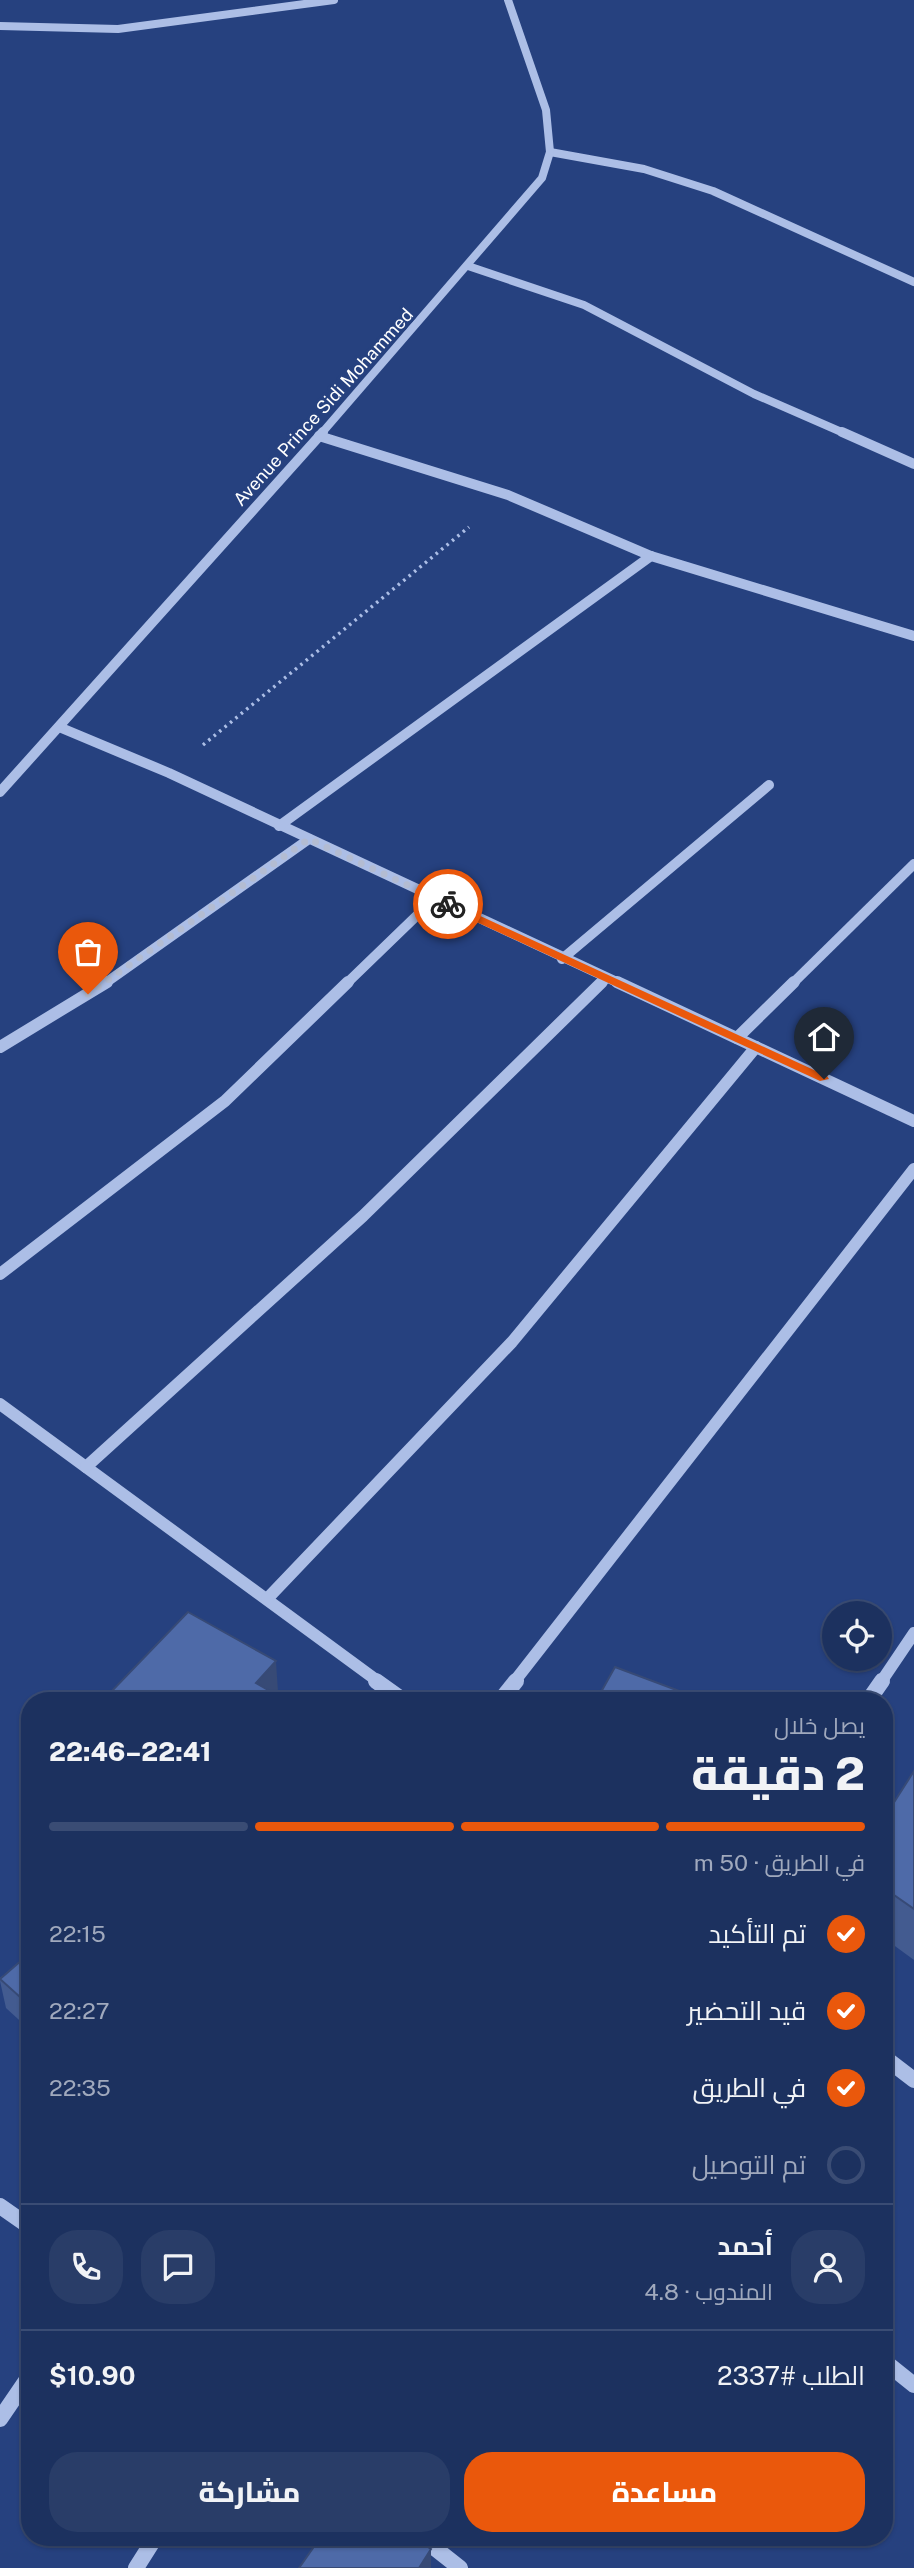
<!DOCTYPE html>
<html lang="ar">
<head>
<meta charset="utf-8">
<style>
	body { margin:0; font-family:"Public Sans",Cairo,sans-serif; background:#293d68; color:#f1f3f6; direction:rtl; height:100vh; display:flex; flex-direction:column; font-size:26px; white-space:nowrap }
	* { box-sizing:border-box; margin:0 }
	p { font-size:23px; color:#a0a9bd }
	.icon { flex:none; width:38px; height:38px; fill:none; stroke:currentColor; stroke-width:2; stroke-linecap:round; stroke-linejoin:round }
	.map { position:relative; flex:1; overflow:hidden; direction:ltr }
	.side { position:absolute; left:21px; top:1692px; width:872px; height:854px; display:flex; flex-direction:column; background:#1c315f; border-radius:28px; box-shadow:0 2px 5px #0004,0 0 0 2px #3a4c74; direction:rtl }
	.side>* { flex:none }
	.controls { position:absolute; left:822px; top:1601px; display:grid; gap:14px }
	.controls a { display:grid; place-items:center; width:70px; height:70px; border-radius:50%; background:#1c315f; box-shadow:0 2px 5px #0004,0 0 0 2px #3a4c74; font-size:35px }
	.pin { position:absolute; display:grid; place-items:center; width:60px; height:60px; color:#fff; margin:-72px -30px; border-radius:50% 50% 50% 0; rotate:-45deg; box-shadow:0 0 7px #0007 }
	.pin .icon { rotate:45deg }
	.courier { position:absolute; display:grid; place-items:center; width:70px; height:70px; margin:-35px; border:5px solid #ea580c; border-radius:50%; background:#fff; color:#222; box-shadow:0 2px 9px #0007 }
	.headline em { font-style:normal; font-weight:800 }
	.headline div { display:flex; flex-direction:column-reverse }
	.headline { display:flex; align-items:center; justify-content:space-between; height:119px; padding:0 28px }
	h1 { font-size:46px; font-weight:800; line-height:52px }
	.bar { display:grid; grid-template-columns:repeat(4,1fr); gap:10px 7px; align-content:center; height:84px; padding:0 28px }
	.bar i { height:9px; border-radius:5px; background:#3a4c74 }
	.bar .on { background:#ea580c }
	.bar p { grid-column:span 4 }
	.line { display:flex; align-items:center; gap:18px; padding:0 28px; border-top:2px solid #3a4c74 }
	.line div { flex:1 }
	.round { display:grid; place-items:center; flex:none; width:74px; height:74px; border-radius:28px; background:#293d68 }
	ol { padding:0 28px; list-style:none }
	li { display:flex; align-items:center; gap:21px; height:77px }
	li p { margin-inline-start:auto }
	li .icon { padding:7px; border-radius:50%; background:#ea580c; color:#fff; stroke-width:4 }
	li:last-child { color:#a0a9bd }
	li i { width:38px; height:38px; border:4px solid #3a4c74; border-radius:50% }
	.cta { display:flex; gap:14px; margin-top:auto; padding:14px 28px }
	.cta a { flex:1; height:80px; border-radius:28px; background:#ea580c; color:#fff; font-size:28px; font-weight:800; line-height:80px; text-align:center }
	.cta a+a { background:#293d68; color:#f1f3f6 }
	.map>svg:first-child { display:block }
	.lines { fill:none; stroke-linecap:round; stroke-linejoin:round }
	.path { stroke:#acbee6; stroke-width:3.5; stroke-dasharray:2.5 4.5; stroke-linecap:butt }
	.minor-far3 { stroke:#acbee6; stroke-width:8 }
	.minor-far2 { stroke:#acbee6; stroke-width:10 }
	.minor-far1 { stroke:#acbee6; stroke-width:12 }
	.minor { stroke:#acbee6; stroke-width:16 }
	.wall { fill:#435b90 }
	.shaded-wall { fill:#374a76 }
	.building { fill:#4e6aa8; stroke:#374a76; stroke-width:2 }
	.route { fill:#ea580c }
	.done { stroke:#b3bcd2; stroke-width:7; stroke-dasharray:0 12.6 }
	.labels { text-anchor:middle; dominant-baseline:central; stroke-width:6; stroke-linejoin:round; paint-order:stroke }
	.far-street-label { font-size:18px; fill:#fff; stroke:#26417f }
</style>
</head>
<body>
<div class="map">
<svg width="914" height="2568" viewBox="0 0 914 2568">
	<rect width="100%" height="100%" fill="#26417f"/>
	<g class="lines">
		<!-- path -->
		<polyline class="path" points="203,745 469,527"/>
		<!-- minor-far3 -->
		<g class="minor-far3">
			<polyline points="0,26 118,29 334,0"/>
			<polyline points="550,152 644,169 713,191 914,282"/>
			<polyline points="468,266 584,305 754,394 846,434"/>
			<polyline points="321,434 542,178 550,152 546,110 508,0"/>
		</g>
		<!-- minor-far2 -->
		<g class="minor-far2">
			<polyline points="842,432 914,464"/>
			<polyline points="319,436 508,495 651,556 914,636"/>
			<polyline points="59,727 169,773 621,984"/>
			<polyline points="0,792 323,432"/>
			<polyline points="279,826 651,556"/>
			<polyline points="562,959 769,785"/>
			<polyline points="104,984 309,839"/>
			<polyline points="346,984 435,898"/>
			<polyline points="600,984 605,979"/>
			<polyline points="792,984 914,864"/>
		</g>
		<!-- minor-far1 -->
		<g class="minor-far1">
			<polyline points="617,982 914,1121"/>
			<polyline points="737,1038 794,982"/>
			<polyline points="0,1047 107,982"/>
			<polyline points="0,1274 225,1101 348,982"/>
			<polyline points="0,1404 379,1682"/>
			<polyline points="86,1467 363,1216 602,982"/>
			<polyline points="267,1599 512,1342 756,1047"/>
			<polyline points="514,1682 914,1169"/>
			<polyline points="881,1682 914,1633"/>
		</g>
		<!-- minor -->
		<g class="minor">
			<polyline points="376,1681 404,1701"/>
			<polyline points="500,1701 516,1681"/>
			<polyline points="868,1701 882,1681"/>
			<polyline points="884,2057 914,2080"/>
			<polyline points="0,2206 30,2227"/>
			<polyline points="884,2361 914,2385"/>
			<polyline points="0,2419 30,2375"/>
			<polyline points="422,2538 460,2568"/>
			<polyline points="136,2568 155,2538"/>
		</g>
	</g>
	<!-- wall -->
	<g class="wall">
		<polygon points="914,1771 914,1960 884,1938 884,1818"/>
		<polygon points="30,1953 30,2030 6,2008 0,1981 0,1978"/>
	</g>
	<!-- shaded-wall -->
	<g class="shaded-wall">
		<polygon points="276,1661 278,1692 270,1701 256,1683"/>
		<polygon points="431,2549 431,2568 419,2568"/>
	</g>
	<!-- building -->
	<g class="building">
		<polygon points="188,1612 276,1661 256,1683 287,1701 115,1701 107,1696"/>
		<polygon points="615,1667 706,1701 596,1701"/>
		<polygon points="914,1771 914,1909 884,1888 884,1818"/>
		<polygon points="30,1953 30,2006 0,1979"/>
		<polygon points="320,2538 414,2538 431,2549 419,2568 299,2568"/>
	</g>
	<!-- route -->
	<polygon class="route" points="448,901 827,1076 829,1079 820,1081 444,907"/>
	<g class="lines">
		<!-- done -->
		<polyline class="done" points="88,994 309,839 448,904"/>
	</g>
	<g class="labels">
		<!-- far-street labels -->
		<g class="far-street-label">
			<text transform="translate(323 407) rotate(-48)">Avenue Prince Sidi Mohammed</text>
		</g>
	</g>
</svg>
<div class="controls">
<a><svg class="icon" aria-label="locate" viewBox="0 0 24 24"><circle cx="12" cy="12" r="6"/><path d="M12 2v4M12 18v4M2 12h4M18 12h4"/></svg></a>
</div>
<div class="pin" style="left:88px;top:994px;background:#ea580c"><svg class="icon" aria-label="bag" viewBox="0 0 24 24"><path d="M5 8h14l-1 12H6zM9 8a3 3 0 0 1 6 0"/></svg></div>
<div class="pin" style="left:824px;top:1079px;background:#1f2937"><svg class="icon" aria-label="home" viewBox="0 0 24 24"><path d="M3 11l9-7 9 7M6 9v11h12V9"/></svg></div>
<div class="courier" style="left:448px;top:904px"><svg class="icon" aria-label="bike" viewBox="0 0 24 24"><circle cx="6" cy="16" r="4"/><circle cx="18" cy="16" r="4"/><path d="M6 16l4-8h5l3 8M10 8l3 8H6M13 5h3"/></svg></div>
<section class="side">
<div class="headline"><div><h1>2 دقيقة</h1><p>يصل خلال</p></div><em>22:41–22:46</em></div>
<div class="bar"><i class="on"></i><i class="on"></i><i class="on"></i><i></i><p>في الطريق · 50 m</p></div>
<ol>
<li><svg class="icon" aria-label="check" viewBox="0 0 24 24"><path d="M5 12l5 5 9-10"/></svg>تم التأكيد<p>22:15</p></li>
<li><svg class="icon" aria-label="check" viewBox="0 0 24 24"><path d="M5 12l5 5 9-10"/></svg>قيد التحضير<p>22:27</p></li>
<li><svg class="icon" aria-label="check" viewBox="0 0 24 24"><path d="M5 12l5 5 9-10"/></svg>في الطريق<p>22:35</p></li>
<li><i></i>تم التوصيل</li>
</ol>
<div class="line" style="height:126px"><a class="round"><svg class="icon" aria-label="person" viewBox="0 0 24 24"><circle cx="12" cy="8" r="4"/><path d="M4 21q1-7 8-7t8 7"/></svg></a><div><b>أحمد</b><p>المندوب · 4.8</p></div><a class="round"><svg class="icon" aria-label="chat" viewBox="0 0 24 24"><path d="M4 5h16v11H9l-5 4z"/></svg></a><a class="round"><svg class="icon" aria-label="phone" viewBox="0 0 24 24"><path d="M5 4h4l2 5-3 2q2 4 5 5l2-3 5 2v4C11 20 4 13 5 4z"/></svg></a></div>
<div class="line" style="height:91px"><div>الطلب #2337</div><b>$10.90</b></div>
<div class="cta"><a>مساعدة</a><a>مشاركة</a></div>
</section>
</div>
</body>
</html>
